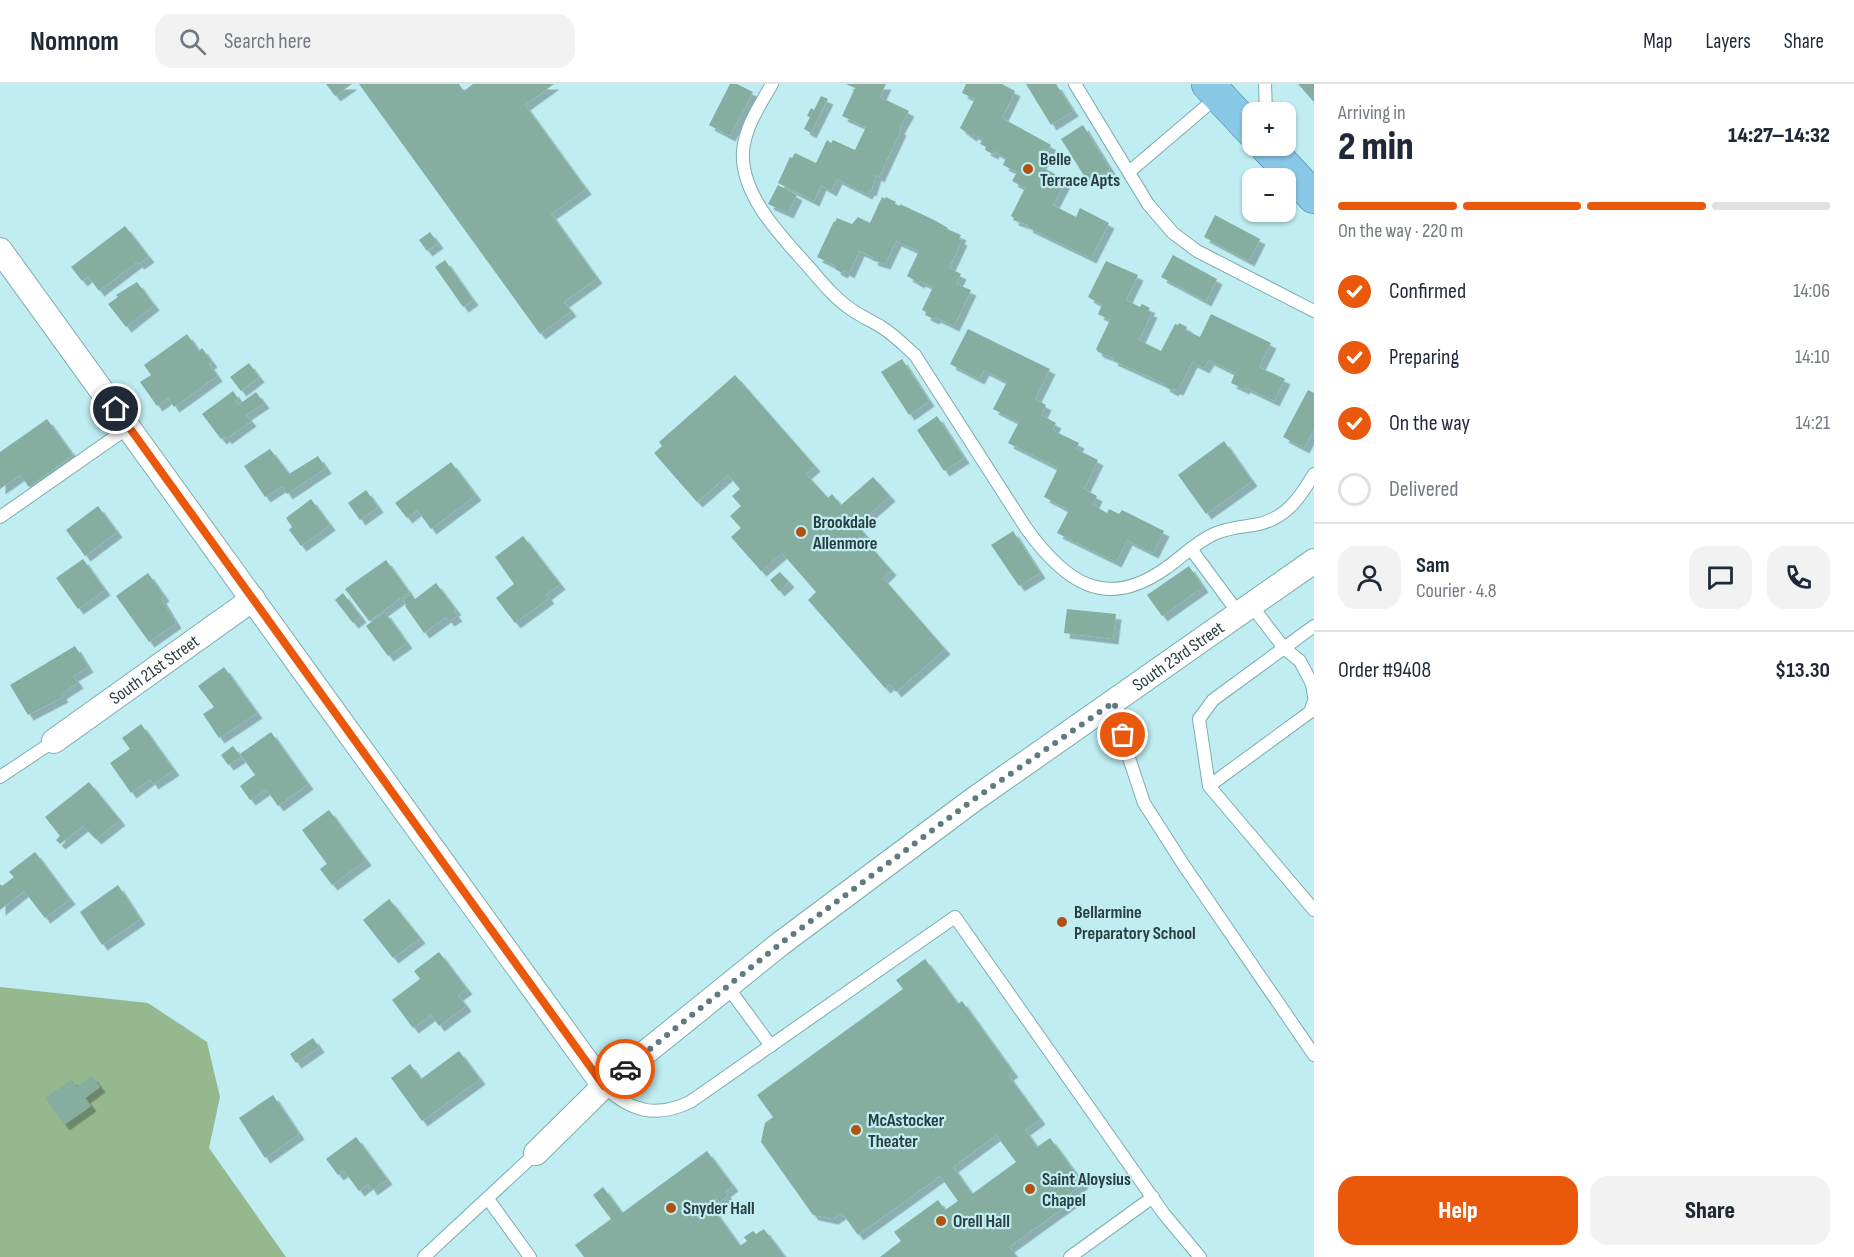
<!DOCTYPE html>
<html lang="en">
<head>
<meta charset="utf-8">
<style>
	body { margin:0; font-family:"Sofia Sans Condensed",sans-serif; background:#f2f2f3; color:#1f2937; height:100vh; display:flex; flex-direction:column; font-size:22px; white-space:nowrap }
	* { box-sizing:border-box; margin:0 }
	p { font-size:20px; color:#747a83 }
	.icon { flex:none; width:33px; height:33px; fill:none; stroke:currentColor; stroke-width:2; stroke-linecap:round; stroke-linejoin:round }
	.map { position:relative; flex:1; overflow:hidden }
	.details { display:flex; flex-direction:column; background:#fff; width:540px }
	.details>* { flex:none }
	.fabs { position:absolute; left:1242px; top:18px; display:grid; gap:12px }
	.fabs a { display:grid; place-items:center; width:54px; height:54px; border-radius:12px; background:#fff; box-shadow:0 2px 4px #0004; font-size:30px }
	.pin { position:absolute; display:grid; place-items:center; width:51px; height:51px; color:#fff; margin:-26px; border:3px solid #fff; border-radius:50%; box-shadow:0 2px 6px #0007 }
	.courier { position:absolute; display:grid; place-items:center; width:60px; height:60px; margin:-30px; border:4px solid #ea580c; border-radius:50%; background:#fff; color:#222; box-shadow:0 2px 8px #0007 }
	.overview em { font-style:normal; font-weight:800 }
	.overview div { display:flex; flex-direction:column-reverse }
	.overview { display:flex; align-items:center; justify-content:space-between; height:102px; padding:0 24px }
	h1 { font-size:39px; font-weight:800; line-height:45px }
	.bar { display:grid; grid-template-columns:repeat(4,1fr); gap:9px 6px; align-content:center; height:72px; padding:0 24px }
	.bar i { height:8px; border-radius:4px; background:#e0e1e3 }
	.bar .active { background:#ea580c }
	.bar p { grid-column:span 4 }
	.line { display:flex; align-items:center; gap:15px; padding:0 24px; border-top:2px solid #e0e1e3 }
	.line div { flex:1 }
	.round { display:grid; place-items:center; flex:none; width:63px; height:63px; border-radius:18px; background:#f2f2f3 }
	ol { padding:0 24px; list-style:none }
	li { display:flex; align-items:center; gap:18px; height:66px }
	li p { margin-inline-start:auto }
	li .icon { padding:6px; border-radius:50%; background:#ea580c; color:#fff; stroke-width:4 }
	li:last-child { color:#747a83 }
	li i { width:33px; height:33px; border:3px solid #e0e1e3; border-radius:50% }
	.primary-button { display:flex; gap:12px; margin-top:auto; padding:12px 24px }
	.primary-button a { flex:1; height:69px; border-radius:18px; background:#ea580c; color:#fff; font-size:24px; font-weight:800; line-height:69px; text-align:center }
	.primary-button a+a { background:#f2f2f3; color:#1f2937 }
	header { display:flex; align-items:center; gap:36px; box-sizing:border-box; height:84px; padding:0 30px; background:#fff; border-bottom:2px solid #e0e1e3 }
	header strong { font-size:28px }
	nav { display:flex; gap:33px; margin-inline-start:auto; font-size:21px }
	.search { width:420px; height:54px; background:#f2f2f3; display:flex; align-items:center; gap:15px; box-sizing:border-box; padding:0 21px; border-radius:18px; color:#747a83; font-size:22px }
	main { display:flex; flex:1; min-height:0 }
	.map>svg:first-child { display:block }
	.forest { fill:#96b88f }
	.building { fill:#86aea0; fill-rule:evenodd; filter:url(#shadow) }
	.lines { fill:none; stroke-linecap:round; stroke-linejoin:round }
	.lane-casing { stroke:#7facaf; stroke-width:14 }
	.street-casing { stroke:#7facaf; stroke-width:26 }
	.primary-casing { stroke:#3580a1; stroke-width:34 }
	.lane { stroke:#fff; stroke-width:12 }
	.street { stroke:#fff; stroke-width:24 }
	.primary { stroke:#89c8e6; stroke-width:33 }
	.done { stroke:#5f7b7d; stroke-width:6; stroke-dasharray:0 10.8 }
	.route { stroke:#ea580c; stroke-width:8 }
	.poi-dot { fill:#b25112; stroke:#bfedf1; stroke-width:2 }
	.labels { text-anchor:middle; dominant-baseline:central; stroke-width:4.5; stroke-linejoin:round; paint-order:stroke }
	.poi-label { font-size:18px; font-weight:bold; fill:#2b3e3f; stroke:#bfedf1; text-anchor:start }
	.street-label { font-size:18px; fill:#2b3e3f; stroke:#bfedf1 }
</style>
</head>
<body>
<header>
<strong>Nomnom</strong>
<div class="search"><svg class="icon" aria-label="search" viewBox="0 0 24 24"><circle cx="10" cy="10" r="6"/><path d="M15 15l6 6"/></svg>Search here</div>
<nav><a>Map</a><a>Layers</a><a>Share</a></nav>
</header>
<main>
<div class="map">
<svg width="1314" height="1173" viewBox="0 0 1314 1173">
	<defs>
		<filter id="shadow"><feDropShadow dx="5.5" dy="5.5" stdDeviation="0" flood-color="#0004"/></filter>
	</defs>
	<rect width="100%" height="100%" fill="#bfedf1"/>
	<!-- forest -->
	<polygon class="forest" points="0,903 148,919 207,958 220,1013 209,1064 286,1173 0,1173"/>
	<!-- building -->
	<g class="building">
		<polygon points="326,0 352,0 335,12"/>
		<polygon points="359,0 459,0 464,7 473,0 554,0 525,21 586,105 551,130 597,194 564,218 571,227 540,250"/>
		<polygon points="730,0 737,0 753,8 730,52 709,41"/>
		<polygon points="846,0 886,0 880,13 909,27 899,45 901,46 879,93 876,91 871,107 869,106 867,110 837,95 831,107 821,101 814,117 778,99 790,73 792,74 795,69 816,79 827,56 831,59 833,56 855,66 866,43 842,32 855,4"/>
		<polygon points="966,0 1002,0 1015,7 1002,34 1051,61 1040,82 1066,96 1053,121 1076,133 1080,124 1109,139 1091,174 1027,143 1028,141 1013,136 1014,134 1011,132 1025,104 1012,97 1017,88 1003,81 1006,74 994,67 993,70 985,66 986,63 980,60 983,55 973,50 971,52 960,44 975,15 962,9"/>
		<polygon points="1026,0 1056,0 1073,27 1051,41"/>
		<polygon points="1298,0 1314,0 1314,18"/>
		<polygon points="821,12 828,15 811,49 804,45 810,33 807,32 811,24 814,26"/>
		<polygon points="1083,41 1110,85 1088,98 1061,55"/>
		<polygon points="778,101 797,111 788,129 768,120"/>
		<polygon points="882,113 885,115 886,113 896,118 895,120 900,122 900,120 934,136 948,144 947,145 961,151 959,155 962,156 949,184 961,190 956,200 971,206 954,242 935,233 934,235 925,231 926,228 922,226 933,203 920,197 919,199 907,192 919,167 896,157 885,180 872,176 873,173 859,167 849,189 844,186 842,189 835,185 836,182 817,173 834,137 835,138 837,134 852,140 858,133 870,139"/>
		<polygon points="1215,131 1260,155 1249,177 1204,153"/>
		<polygon points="125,142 149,173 139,180 137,178 99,207 88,192 82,197 71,183"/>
		<polygon points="430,148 438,159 427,167 419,156"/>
		<polygon points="1173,171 1217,195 1206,217 1161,193"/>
		<polygon points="445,176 473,216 463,223 435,183"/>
		<polygon points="1106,177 1138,191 1126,216 1140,223 1142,220 1150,224 1148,227 1152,228 1139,256 1161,267 1175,240 1178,241 1179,239 1187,243 1186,246 1200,253 1211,230 1271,259 1259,283 1285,295 1274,317 1245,303 1244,305 1231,299 1235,289 1209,276 1204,284 1192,278 1178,306 1174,305 1173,307 1164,302 1165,300 1112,276 1113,274 1098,268 1096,265 1110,236 1098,230 1102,221 1088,213"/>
		<polygon points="137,198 154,221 126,243 108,220 118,213 116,211"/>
		<polygon points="968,245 1050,285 1035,315 1046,321 1041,331 1056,339 1052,346 1079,359 1076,365 1098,376 1084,405 1097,412 1093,421 1107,429 1109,425 1119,430 1122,426 1164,447 1153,469 1127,456 1116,478 1057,449 1069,426 1044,413 1058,384 1008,359 1019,338 993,325 1007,298 984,286 979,295 950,280"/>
		<polygon points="187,250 199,267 202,264 212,278 209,280 217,292 174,323 168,314 157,322 140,298 151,291 144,281"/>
		<polygon points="902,275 929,317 909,331 881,288"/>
		<polygon points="249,279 259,293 241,307 230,293"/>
		<polygon points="735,291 815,382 806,390 828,414 832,410 841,421 873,393 890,412 857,441 866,451 863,454 891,486 883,494 945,565 896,608 890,600 885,604 808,516 816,508 782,469 761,487 731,453 741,444 730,432 741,422 732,412 740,405 728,391 697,418 654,369 662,362 659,358"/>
		<polygon points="1308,306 1314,309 1314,345 1304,364 1283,353"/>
		<polygon points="233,307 238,314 235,317 238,321 256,308 264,319 246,331 251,337 226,355 225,352 221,355 202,330"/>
		<polygon points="937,332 964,374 944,387 917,346"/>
		<polygon points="47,335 73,371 29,403 20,391 0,405 0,368"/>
		<polygon points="1224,357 1252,397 1206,430 1178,391"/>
		<polygon points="270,365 289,390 318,372 326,384 287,410 282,402 265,413 244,382"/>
		<polygon points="451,378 476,411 431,445 417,426 407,434 395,419"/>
		<polygon points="366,406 378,423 360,436 348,419"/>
		<polygon points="311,415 330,441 301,462 289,446 292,443 286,434"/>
		<polygon points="98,422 117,448 85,472 66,446"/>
		<polygon points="1013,447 1040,489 1019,502 991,461"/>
		<polygon points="523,452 560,500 546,511 549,514 515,539 496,514 514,500 495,473"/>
		<polygon points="83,475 105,506 78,525 56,494"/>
		<polygon points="386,476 409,508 369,537 345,505"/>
		<polygon points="1189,482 1203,503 1162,532 1147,511"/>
		<polygon points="780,488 789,498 779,507 770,496"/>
		<polygon points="148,489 164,512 161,514 176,539 149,558 116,512"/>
		<polygon points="436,499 456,526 453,527 457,532 449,537 446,533 424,549 405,522 406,521 403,516 411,510 415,515"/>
		<polygon points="343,509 361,533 353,539 335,516"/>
		<polygon points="1067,525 1116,530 1113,555 1064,549"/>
		<polygon points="385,528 407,559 388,572 366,542"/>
		<polygon points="75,562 88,583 73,592 78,599 61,610 63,613 28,631 10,601"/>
		<polygon points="224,583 257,629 219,654 203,630 214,623 198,602"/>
		<polygon points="141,640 174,686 153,700 150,695 131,709 110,679 130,665 122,654"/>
		<polygon points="271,648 308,700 278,722 266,705 250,716 240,702 255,691 240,670"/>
		<polygon points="233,662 241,673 228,681 221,671"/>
		<polygon points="89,698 120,736 96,755 83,742 60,760 56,756 60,752 45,733"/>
		<polygon points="329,726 366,776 332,801 320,785 327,780 302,746"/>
		<polygon points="35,768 70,815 45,834 24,807 0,826 0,800 2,802 14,793 9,788"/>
		<polygon points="118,801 140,835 102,861 80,828"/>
		<polygon points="389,815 420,854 393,874 363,836"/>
		<polygon points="439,868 467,905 458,911 466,922 439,942 431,931 413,944 392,916 420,895 414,887"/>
		<path d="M925 875 958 920 962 917 1013 988 1008 991 1040 1035 1025 1046 1037 1063 1050 1054 1083 1099 1068 1111 1073 1117 1009 1163 1017 1173H880L901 1157 894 1148 938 1116 945 1126 958 1117 940 1092 858 1151 842 1129 833 1135 813 1131 761 1058 765 1039 773 1033 757 1011 903 905 896 896ZM996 1051 1016 1078 972 1110 953 1083Z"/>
		<polygon points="313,954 319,963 296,979 290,970"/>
		<polygon points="459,967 480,995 422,1037 391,994 410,980 421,995"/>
		<polygon points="92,992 100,1003 85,1014 91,1022 64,1041 45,1014 72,995 77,1003"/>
		<polygon points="273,1011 299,1050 265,1074 239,1034"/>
		<polygon points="356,1053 387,1095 372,1106 368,1100 359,1107 344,1087 338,1091 326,1075"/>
		<polygon points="707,1067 733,1102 725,1108 728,1112 719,1118 717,1114 709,1119 740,1162 747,1157 744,1153 753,1147 756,1150 764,1145 785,1173 584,1173 575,1161 611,1135 593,1111 603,1103 622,1129"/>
	</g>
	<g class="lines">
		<defs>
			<g id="lane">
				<path d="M772 0C760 21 745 43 743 67 740 110 780 151 807 181 821 197 834 214 852 226 861 232 871 237 880 242 893 250 904 261 915 271L1026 444C1064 497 1105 528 1166 484 1182 473 1196 458 1214 450 1227 444 1240 443 1254 441 1285 436 1299 415 1314 390"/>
				<polyline points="1075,0 1148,120 1173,149 1197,167 1314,227"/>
				<polyline points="1265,0 1266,28"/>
				<polyline points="1129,88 1217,13"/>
				<polyline points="0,433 129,343"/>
				<polyline points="1191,465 1239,530"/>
				<polyline points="1251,521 1284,564 1300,577 1312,600 1314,612"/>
				<polyline points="1314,542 1213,616 1199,635 1209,702 1314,826"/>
				<polyline points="1114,618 1127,668 1144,719 1183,780 1314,971"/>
				<polyline points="0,693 54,657"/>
				<polyline points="1209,702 1310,628 1314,617"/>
				<polyline points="727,902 771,962"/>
				<path d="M604 1002C631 1028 656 1034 690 1018L955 833 1164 1130 1200 1173"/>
				<polyline points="488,1115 530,1173"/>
				<polyline points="424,1173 536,1069"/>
				<polyline points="1070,1173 1153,1113"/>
			</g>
			<g id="street">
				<polyline points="0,166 604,1002"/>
				<path id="s1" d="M54 657 253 515"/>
				<path id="s2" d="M536 1069 604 1002 780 860 973 716 1314 477"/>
			</g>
			<g id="primary">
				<polyline points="1208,0 1252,47"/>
				<polyline points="1266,62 1314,113"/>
			</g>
		</defs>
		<!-- lane casing -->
		<use href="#lane" class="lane-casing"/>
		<!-- street casing -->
		<use href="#street" class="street-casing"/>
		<!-- primary casing -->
		<use href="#primary" class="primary-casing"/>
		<!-- lane -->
		<use href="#lane" class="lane"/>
		<!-- street -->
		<use href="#street" class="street"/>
		<!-- primary -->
		<use href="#primary" class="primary"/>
	</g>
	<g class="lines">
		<!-- done -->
		<polyline class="done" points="625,985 780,860 973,716 1114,618 1123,651"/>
		<!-- route -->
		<polyline class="route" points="116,325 604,1002 625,985"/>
	</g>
	<!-- markers -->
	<g class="poi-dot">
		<circle cx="1028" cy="85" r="6"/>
		<circle cx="801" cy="448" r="6"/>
		<circle cx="1062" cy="838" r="6"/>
		<circle cx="856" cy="1046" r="6"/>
		<circle cx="1030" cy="1105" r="6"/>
		<circle cx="671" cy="1124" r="6"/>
		<circle cx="941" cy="1137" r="6"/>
	</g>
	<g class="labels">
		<!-- poi labels -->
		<g class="poi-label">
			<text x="1040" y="75">Belle<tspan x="1040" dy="21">Terrace Apts</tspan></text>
			<text x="813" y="438">Brookdale<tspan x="813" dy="21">Allenmore</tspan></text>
			<text x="1074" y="828">Bellarmine<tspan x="1074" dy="21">Preparatory School</tspan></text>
			<text x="868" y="1036">McAstocker<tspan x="868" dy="21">Theater</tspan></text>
			<text x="1042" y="1095">Saint Aloysius<tspan x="1042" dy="21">Chapel</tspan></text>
			<text x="683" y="1124">Snyder Hall</text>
			<text x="953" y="1137">Orell Hall</text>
		</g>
		<!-- street labels -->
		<g class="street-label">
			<text stroke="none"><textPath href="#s2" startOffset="813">South 23rd Street</textPath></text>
			<text stroke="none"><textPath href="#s1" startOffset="123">South 21st Street</textPath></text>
		</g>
	</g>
</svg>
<div class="fabs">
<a>+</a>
<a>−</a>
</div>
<div class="pin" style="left:1123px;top:651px;background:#ea580c"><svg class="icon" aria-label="bag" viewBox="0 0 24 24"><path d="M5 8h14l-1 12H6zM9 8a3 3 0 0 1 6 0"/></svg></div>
<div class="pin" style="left:116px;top:325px;background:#1f2937"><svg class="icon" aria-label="home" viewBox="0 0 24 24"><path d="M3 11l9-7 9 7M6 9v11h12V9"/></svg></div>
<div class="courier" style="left:625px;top:985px"><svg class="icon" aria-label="car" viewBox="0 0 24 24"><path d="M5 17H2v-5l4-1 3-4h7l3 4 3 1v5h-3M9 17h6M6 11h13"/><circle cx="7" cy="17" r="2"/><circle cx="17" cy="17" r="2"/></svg></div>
</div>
<section class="details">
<div class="overview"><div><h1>2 min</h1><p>Arriving in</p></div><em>14:27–14:32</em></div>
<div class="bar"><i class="active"></i><i class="active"></i><i class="active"></i><i></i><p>On the way · 220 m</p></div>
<ol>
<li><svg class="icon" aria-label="check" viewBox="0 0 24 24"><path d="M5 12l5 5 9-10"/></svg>Confirmed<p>14:06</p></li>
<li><svg class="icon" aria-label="check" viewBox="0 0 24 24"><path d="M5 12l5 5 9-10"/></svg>Preparing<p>14:10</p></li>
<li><svg class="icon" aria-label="check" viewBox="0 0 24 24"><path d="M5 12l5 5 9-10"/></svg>On the way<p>14:21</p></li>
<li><i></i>Delivered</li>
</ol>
<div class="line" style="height:108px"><a class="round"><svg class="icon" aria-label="person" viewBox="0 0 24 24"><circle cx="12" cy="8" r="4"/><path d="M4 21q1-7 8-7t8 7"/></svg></a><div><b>Sam</b><p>Courier · 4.8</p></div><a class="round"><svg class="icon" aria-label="chat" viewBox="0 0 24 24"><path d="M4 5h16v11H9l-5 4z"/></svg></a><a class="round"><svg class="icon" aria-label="phone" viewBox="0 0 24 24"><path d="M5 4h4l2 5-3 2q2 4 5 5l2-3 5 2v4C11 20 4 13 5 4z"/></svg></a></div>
<div class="line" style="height:78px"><div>Order #9408</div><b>$13.30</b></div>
<div class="primary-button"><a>Help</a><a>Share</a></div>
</section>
</main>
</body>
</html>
